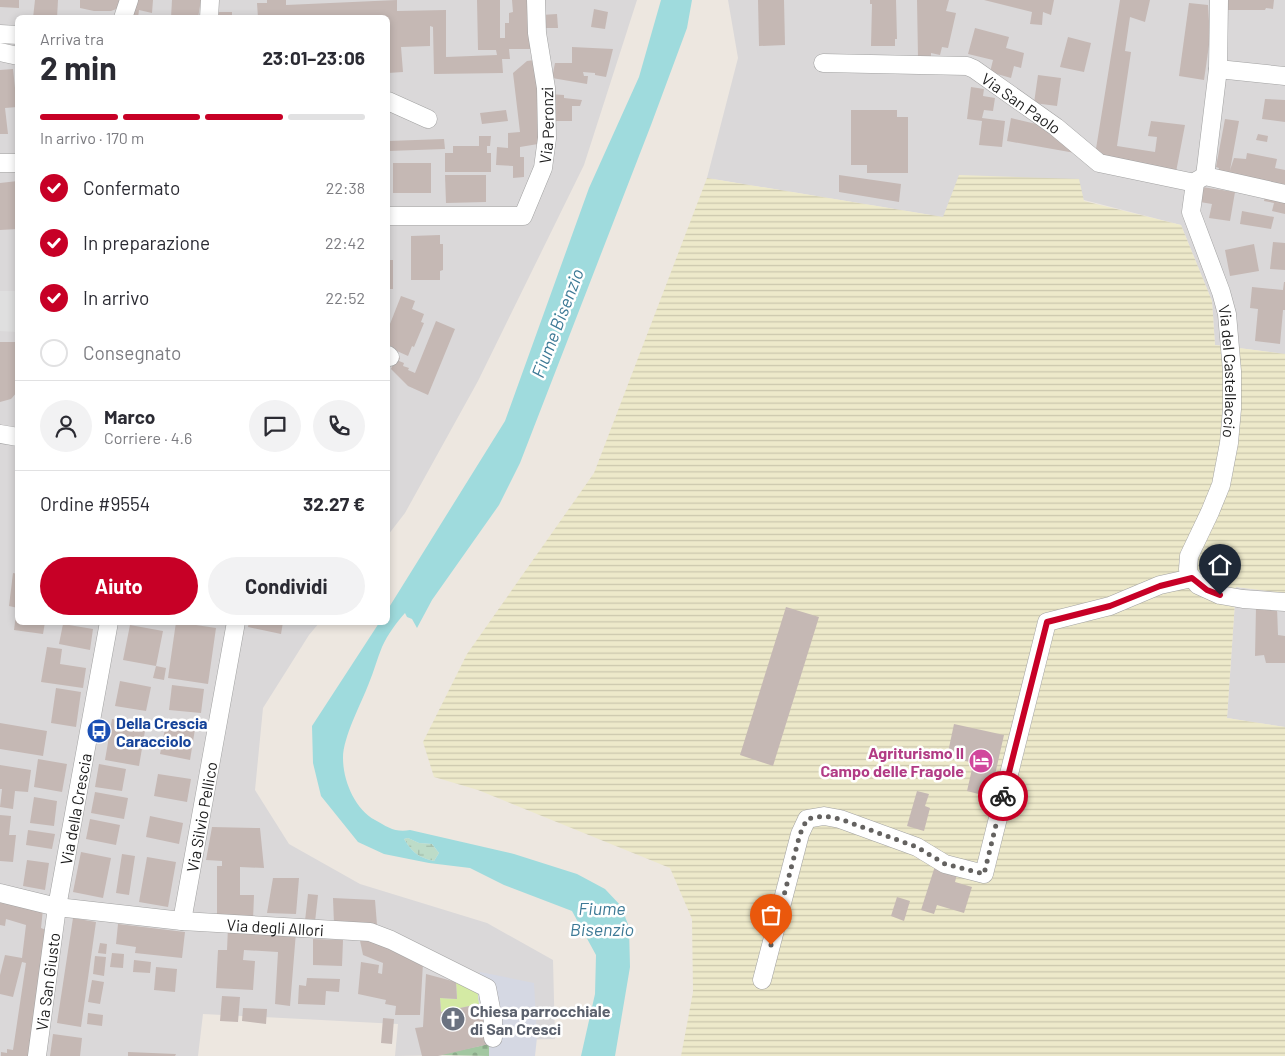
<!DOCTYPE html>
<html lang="it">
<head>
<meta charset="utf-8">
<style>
	body { margin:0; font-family:Barlow,sans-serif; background:#f2f2f3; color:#2b2b33; height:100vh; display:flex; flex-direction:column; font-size:19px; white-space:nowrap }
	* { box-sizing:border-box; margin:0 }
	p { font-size:16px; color:#7c7c81 }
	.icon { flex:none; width:28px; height:28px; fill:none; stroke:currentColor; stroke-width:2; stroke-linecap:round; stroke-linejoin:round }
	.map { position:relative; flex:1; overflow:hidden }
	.sheet { position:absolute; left:15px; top:15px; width:375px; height:610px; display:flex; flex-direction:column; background:#fff; border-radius:8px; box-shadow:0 2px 8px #0003 }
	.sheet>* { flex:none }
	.pin { position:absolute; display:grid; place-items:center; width:42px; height:42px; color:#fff; margin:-51px -21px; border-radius:50% 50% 50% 0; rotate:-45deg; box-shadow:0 0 5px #0007 }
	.pin .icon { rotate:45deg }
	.courier { position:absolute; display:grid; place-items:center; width:50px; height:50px; margin:-25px; border:4px solid #c70026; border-radius:50%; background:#fff; color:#222; box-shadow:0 1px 6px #0007 }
	.overview em { font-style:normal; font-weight:700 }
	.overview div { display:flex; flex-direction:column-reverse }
	.overview { display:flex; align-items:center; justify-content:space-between; height:85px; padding:0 25px }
	h1 { font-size:32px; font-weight:700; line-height:38px }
	.bar { display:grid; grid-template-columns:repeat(4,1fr); gap:8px 5px; align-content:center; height:60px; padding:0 25px }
	.bar i { height:6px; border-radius:4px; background:#e1e1e2 }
	.bar .selected { background:#c70026 }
	.bar p { grid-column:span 4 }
	.line { display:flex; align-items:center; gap:12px; padding:0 25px; border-top:1px solid #e1e1e2 }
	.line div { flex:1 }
	.round { display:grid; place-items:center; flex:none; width:52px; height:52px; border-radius:26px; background:#f2f2f3 }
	ol { padding:0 25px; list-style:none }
	li { display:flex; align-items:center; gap:15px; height:55px }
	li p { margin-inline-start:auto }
	li .icon { padding:5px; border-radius:50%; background:#c70026; color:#fff; stroke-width:4 }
	li:last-child { color:#7c7c81 }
	li i { width:28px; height:28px; border:2px solid #e1e1e2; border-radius:50% }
	.action { display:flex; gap:10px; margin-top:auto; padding:10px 25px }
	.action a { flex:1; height:58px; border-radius:30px; background:#c70026; color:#fff; font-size:20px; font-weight:700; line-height:58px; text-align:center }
	.action a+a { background:#f2f2f3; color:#2b2b33 }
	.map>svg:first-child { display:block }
	.residential { fill:#dad8d9 }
	.farmland { fill:url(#farmland-rules) }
	.grass { fill:#d4eaa4 }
	.wetland { fill:url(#wetland-marsh) }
	.cemetery { fill:url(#cemetery-stones) }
	.parking { fill:#dfdfdf }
	.plaza { fill:#d5d8e3 }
	.water { fill:#9fdbdd; fill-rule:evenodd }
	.building { fill:#c5b8b4 }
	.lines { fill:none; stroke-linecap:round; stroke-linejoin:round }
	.minor-casing { stroke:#a2a2a2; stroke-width:19 }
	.minor { stroke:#fff; stroke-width:18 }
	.done { stroke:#646260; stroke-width:5; stroke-dasharray:0 9 }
	.route { stroke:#c70026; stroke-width:6 }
	.labels { text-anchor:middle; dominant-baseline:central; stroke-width:5; stroke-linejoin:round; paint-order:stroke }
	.street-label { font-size:16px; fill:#1b1b1b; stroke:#fff }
	.transit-label { font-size:16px; font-weight:bold; fill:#164399; stroke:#fff; text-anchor:start }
	.hotel-label { font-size:16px; font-weight:bold; fill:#b23c85; stroke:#fff; text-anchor:end }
	.worship-label { font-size:16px; font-weight:bold; fill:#5b616d; stroke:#fff; text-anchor:start }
	.water-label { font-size:18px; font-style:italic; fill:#3e7a96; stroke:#fff }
</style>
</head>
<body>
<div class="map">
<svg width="1285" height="1056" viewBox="0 0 1285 1056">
	<defs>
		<pattern id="farmland-rules" width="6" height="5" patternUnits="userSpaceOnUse" patternTransform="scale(1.25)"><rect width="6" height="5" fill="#ede9ca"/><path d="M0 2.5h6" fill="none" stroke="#cbc7ad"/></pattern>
		<pattern id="wetland-marsh" width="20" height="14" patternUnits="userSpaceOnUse" patternTransform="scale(1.25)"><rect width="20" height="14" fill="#bddcc8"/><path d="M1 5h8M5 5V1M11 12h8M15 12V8" fill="none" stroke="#a2bcab"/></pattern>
		<pattern id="cemetery-stones" width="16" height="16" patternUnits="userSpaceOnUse" patternTransform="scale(1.25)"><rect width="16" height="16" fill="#a2c7a1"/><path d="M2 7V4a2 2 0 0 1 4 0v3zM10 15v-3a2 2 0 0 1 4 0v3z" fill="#8baa8a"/></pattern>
	</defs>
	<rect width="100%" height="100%" fill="#ede7e0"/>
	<!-- residential -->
	<g class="residential">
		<polygon points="0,0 637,0 584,165 478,381 405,513 388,535 388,18 18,18 18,622 319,623 309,635 263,708 255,790 289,844 360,884 487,923 553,960 555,1039 514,1040 449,1055 395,1056 398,1024 203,1014 198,1056 0,1056"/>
		<polygon points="728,0 1285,0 1285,354 1215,345 1212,301 1181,225 1084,200 943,217 707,178 738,58"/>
		<polygon points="1236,587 1285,593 1285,727 1227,718"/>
	</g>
	<!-- farmland -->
	<polygon class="farmland" points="959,175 1079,179 1084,201 1181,225 1212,301 1215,345 1285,354 1285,593 1236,587 1227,718 1285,727 1285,1056 681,1056 693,992 692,919 670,868 478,790 434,777 423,742 467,654 594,473 707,178 943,217"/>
	<!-- grass -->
	<polygon class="grass" points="456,982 477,987 479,1004 441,1012 440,998 457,999"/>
	<!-- wetland -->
	<path class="wetland" d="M408 838 419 843 432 844 439 853 434 861C418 857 413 853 404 839Z"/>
	<!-- cemetery -->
	<polygon class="cemetery" points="489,1044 489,1056 438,1055"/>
	<!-- parking -->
	<polygon class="parking" points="0,291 17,291 17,332 0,331"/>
	<!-- plaza -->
	<polygon class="plaza" points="480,972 534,983 537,1037 535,1056 489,1056 489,1044 479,1004 477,987"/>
	<!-- water -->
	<path class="water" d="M661 0H692L687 28 651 125 520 463 499 505 432 600 417 628 412 619 407 617 405 613C396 623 388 634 382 647 377 659 374 671 369 683 361 704 343 737 343 758 343 781 355 809 375 820 387 827 396 833 410 830L514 854 577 874 605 889 621 906 629 927 630 967 615 1056H581L595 994 596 955 572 911 504 885 470 868 429 863 384 854 358 842 321 796 313 763 312 726 379 623 388 622V609L505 421 589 188 639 77ZM408 838 419 843 432 844 439 853 434 861C418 857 413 853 404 839Z"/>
	<!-- building -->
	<g class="building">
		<polygon points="0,0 19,0 19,8 0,7"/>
		<polygon points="35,0 58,0 57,18 33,18"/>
		<polygon points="80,0 121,0 122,7 111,11 94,11 80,8"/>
		<polygon points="134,0 153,0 152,13 139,10 138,18 131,18"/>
		<polygon points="172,0 201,0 198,18 171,18"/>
		<polygon points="267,0 286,0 286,5 397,0 397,11 446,10 446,57 497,55 496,50 478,50 477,0 500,0 500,38 505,38 505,23 509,23 509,13 513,12 512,0 532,0 533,49 509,49 510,59 502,59 503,73 434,74 433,27 430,26 430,46 401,47 403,72 388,73 388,18 258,18 257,3 267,3"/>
		<polygon points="758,0 784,0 785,45 759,46"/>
		<polygon points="870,0 896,0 897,39 895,39 895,46 871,46 872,4 870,4"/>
		<polygon points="917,0 949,0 946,11 956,13 948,48 942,47 940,55 931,53 931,59 918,58"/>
		<polygon points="984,0 1054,0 1051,15 1043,12 1042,25 1030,24 1032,12"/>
		<polygon points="1120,0 1150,0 1145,22 1130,17 1125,51 1131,52 1117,146 1155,152 1157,137 1148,136 1151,121 1185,125 1176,172 1095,155"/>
		<polygon points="1223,0 1274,0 1273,9 1266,8 1265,10 1222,10"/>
		<polygon points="1189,3 1208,5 1210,38 1204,80 1179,76"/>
		<polygon points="594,9 608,12 605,29 591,27"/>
		<rect x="218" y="12" width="14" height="6"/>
		<polygon points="557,14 558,28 542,28 541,15"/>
		<polygon points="975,28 1009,37 1006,48 1024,53 1021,68 1014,66 1011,78 990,72 993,60 968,54"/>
		<polygon points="1068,37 1091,43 1084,72 1060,67"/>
		<polygon points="572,47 613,49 606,77 595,75 595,73 583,72 584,76 588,76 587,84 552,78 555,63 572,63"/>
		<polygon points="535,60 544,143 520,147 520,157 524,157 524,177 513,178 513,166 496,165 497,147 508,148 508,133 520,132 513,73 527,61"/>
		<polygon points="13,69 17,107 5,108 8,134 0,134 0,70"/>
		<polygon points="1038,75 1061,78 1057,106 1034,103"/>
		<polygon points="971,87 984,89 983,96 995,98 993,111 984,110 982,118 1005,121 1002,147 979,145 982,121 967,119"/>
		<polygon points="549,94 564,95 564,98 582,100 580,106 572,106 572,121 550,121"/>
		<polygon points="1265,99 1285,100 1285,122 1262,119"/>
		<polygon points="506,110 508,121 482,124 480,113"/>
		<polygon points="851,110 897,110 897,117 908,117 908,173 867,173 867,165 851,165"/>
		<polygon points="1011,118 1049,127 1075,153 1007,141"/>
		<polygon points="1225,119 1239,121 1230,170 1234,158 1246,159 1247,153 1277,159 1275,168 1285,170 1285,189 1218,174 1219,168 1216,167"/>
		<polygon points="1258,134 1268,136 1267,142 1256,140"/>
		<polygon points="479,136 491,136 490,146 487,146 487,153 491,153 491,172 445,172 445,153 453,153 453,146 479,146"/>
		<polygon points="444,139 445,149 388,151 388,141"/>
		<rect x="393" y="163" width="38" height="30"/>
		<polygon points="445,175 486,175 486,202 446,203"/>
		<polygon points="839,175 901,184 899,202 839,192"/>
		<polygon points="18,181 18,229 0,230 0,183"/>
		<polygon points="1202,187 1235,192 1230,221 1209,218 1212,204 1200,202"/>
		<polygon points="1265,196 1285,200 1285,214 1272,211 1274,203 1264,201"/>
		<polygon points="1242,211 1274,217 1271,229 1240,224"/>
		<polygon points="440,235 440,244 443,244 443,270 440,271 440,280 411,280 411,236"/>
		<polygon points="1273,242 1285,243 1285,270 1270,269"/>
		<polygon points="1254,244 1259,271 1230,276 1225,250"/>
		<rect x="388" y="260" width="5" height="29"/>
		<polygon points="1284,282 1285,282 1285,310 1283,310 1280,344 1255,341 1258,309 1250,308 1252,287 1283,290"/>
		<polygon points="401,296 415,301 412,309 424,314 421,322 424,323 414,347 412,346 408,356 388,347 388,329"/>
		<polygon points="436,321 455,329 428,395 408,386 391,369 396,357 400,358 399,361 404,363 403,366 409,368 408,370 415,373"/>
		<polygon points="0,342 18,342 18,391 11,399 0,402"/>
		<polygon points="13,573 18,574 18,608 9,606"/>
		<polygon points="786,607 819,617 773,766 740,755"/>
		<polygon points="1256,607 1277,607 1278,635 1285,636 1285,663 1266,663 1264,655 1255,656"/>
		<polygon points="16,614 18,622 45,622 43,634 14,630"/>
		<polygon points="176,622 216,628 208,684 168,678"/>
		<polygon points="249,622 283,622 281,634 248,627"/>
		<polygon points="63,624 93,629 90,650 59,644"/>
		<polygon points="130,625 163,631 156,666 166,668 164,680 153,678 156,666 123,660"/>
		<polygon points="47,647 62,649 60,664 86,668 83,688 41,682"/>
		<polygon points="120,681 151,687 146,711 115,706"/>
		<polygon points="172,685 204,689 201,713 169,710"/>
		<polygon points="56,688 81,692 76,727 51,723"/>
		<polygon points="112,719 146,725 139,766 105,760"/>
		<polygon points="0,723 47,731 43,756 0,749"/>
		<polygon points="166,724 195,729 190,760 160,754"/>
		<polygon points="954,724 1004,735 990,797 967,791 972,769 978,770 979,764 947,757"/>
		<polygon points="38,759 67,764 62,792 34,787"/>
		<polygon points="99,764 126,769 122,791 95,787"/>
		<polygon points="0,765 31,770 28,792 15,791 13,809 0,807 2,789 0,789"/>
		<polygon points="158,774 191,779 187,802 154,796"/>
		<polygon points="917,791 929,794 925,806 930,808 924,831 907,826"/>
		<polygon points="95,792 128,798 124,819 91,813"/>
		<polygon points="34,797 57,801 54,826 30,823"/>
		<polygon points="0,815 11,816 9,835 16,835 13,862 0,861"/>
		<polygon points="150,816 183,823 179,844 146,837"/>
		<polygon points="90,819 120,825 116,845 86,839"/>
		<polygon points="212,827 260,828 264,868 240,867 240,895 254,895 253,920 217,920 217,866 222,866 222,861 206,860"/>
		<polygon points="28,830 55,834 52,849 26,845"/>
		<polygon points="81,852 111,858 103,898 73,892"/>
		<polygon points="122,854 135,856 129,895 116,893"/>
		<polygon points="147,857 176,862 168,907 139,902"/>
		<polygon points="27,860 49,863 45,890 23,886"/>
		<polygon points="935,866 957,874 955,882 972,887 964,913 937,905 934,914 921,910"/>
		<polygon points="273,878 299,878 296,914 267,913"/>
		<polygon points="308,894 318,895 315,922 305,921"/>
		<polygon points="897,897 910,901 904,921 891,916"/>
		<polygon points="0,898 43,909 41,928 46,930 28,1056 1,1056 1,1052 7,1053 7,1049 13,1050 26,963 22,962 13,997 0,994 0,975 5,955 22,958 26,925 6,919 5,926 0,925"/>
		<polygon points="333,898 375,900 377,925 334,924"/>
		<polygon points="73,918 96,922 81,1027 57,1023"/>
		<polygon points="118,924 185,932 182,958 135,953 136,947 116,944"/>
		<polygon points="228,927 296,932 290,1006 275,1004 278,952 244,950 243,960 255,961 253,990 216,988 218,950 227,950"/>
		<polygon points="359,936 423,963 420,1015 395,1015 396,1006 385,1004 386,1000 358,994 361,962 379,965 378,973 382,974 383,963 363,955"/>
		<polygon points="313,939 343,940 342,966 313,965"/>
		<polygon points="100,943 107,944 106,954 98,953"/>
		<polygon points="112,953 124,954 123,968 110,967"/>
		<polygon points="95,956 106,957 104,976 93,974"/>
		<polygon points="134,960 151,962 150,973 133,972"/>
		<polygon points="156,967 177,969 175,992 154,990"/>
		<polygon points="426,974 456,982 457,999 440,998 441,1012 479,1004 489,1044 438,1056 422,1056 415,1028 423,1027"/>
		<polygon points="307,978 340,979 339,992 326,991 325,1005 298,1004 299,985 306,986"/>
		<polygon points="92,980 104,982 100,1004 88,1002"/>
		<polygon points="222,996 240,997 238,1022 220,1021"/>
		<polygon points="243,1008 267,1009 266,1024 242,1021"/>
		<polygon points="88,1013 103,1015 102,1026 87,1024"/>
		<polygon points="383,1018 394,1019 392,1044 381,1043"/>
		<polygon points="53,1034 82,1038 80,1056 50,1056"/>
		<polygon points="128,1052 176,1054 175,1056 128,1056"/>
	</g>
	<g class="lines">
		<defs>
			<g id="minor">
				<polyline points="123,18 129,0"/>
				<polyline points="209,18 210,0"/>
				<polyline points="0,34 18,35"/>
				<polyline points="0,52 18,56"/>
				<path id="s1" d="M823 63 967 66 974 69 1056 127 1099 163 1195 183"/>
				<polyline points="1218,69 1285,76"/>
				<polyline points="388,101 428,119"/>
				<polyline points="0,163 18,163"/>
				<polyline points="1205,176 1218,69 1219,0"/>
				<polyline points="1196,181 1205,176 1285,194"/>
				<path id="s2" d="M1195 183 1191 212 1221 292 1227 314 1232 371V409L1229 443 1221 485 1210 512 1189 556 1188 569 1189 574 1198 585 1220 595 1243 599 1285 602"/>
				<path id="s3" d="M388 216H523L543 168 547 138 546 88 537 33 536 0"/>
				<polyline points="388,355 390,357"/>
				<polyline points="0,434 18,437"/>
				<path id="s4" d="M0 893 57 907 182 921 370 932 391 940 487 988 493 1019V1038"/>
				<path id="s5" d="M182 921 236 622"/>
				<polyline points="762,980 800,834 807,819 824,816 840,819 917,847 945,864 984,874 1047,622 1110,606 1160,585 1192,578"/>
				<path id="s6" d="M37 1056 57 907 109 622"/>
			</g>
		</defs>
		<!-- minor casing -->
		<use href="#minor" class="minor-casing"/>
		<!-- minor -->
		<use href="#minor" class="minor"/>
	</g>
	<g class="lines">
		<!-- done -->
		<polyline class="done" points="771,945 800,834 807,819 824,816 840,819 917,847 945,864 984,874 1003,796"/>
		<!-- route -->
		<polyline class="route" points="1003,796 1047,622 1110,606 1160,586 1192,578 1207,590 1220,595"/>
	</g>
	<!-- icons -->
	<defs>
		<symbol id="bus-disc" viewBox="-11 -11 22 22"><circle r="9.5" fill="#1a4fb4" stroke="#fff"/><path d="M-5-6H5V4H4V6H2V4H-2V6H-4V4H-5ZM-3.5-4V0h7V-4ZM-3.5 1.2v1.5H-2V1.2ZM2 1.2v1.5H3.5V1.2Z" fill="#fff"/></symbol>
		<symbol id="hotel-disc" viewBox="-11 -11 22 22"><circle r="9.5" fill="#d1479c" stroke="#fff"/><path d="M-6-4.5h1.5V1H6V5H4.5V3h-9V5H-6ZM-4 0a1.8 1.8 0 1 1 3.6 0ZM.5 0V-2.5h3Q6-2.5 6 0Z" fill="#fff"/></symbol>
		<symbol id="church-disc" viewBox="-11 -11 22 22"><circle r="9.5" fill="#6b7280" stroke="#fff"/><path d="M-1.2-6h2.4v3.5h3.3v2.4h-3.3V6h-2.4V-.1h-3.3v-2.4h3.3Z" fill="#fff"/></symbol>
	</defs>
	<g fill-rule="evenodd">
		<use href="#bus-disc" x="85" y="717" width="28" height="28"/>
		<use href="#hotel-disc" x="967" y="747" width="28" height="28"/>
		<use href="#church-disc" x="439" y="1005" width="28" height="28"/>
	</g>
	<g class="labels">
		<!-- street labels -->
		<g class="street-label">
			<text stroke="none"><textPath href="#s1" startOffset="210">Via San Paolo</textPath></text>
			<text stroke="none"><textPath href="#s3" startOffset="230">Via Peronzi</textPath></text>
			<text stroke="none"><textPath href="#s2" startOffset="195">Via del Castellaccio</textPath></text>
			<text stroke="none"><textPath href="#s6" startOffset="250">Via della Crescia</textPath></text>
			<text stroke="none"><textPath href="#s5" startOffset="106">Via Silvio Pellico</textPath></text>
			<text stroke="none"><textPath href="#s4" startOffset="278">Via degli Allori</textPath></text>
			<text stroke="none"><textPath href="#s6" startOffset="75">Via San Giusto</textPath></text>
		</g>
		<!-- transit labels -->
		<g class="transit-label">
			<text x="116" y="722">Della Crescia<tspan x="116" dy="18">Caracciolo</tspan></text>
		</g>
		<!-- hotel labels -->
		<g class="hotel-label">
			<text x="964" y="752">Agriturismo Il<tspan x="964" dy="18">Campo delle Fragole</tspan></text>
		</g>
		<!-- worship labels -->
		<g class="worship-label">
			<text x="470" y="1010">Chiesa parrocchiale<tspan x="470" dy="18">di San Cresci</tspan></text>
		</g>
		<!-- water labels -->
		<g class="water-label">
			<text transform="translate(557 323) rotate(-69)">Fiume Bisenzio</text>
			<text x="602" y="908">Fiume<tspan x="602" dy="21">Bisenzio</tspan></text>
		</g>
	</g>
</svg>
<div class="pin" style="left:771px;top:945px;background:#ea580c"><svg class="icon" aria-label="bag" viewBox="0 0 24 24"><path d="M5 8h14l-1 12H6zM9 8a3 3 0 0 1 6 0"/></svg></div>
<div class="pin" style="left:1220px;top:595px;background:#1f2937"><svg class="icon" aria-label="home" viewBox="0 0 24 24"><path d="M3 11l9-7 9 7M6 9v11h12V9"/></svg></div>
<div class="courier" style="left:1003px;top:796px"><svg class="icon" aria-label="bike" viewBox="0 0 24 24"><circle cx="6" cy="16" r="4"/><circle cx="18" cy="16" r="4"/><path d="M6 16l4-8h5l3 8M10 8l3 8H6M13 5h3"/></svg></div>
<section class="sheet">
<div class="overview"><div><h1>2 min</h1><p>Arriva tra</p></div><em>23:01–23:06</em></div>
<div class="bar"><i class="selected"></i><i class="selected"></i><i class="selected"></i><i></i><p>In arrivo · 170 m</p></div>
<ol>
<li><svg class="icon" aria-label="check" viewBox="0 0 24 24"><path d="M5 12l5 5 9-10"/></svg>Confermato<p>22:38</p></li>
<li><svg class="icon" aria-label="check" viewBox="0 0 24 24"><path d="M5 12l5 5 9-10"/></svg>In preparazione<p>22:42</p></li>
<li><svg class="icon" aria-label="check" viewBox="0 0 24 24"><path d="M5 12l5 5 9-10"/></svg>In arrivo<p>22:52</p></li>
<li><i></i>Consegnato</li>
</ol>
<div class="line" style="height:90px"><a class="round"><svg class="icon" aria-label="person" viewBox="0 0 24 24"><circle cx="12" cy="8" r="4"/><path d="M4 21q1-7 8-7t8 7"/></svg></a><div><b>Marco</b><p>Corriere · 4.6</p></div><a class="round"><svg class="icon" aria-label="chat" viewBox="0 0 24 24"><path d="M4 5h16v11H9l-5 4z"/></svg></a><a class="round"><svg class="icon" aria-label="phone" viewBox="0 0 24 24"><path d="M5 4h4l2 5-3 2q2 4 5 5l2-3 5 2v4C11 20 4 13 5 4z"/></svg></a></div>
<div class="line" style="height:65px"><div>Ordine #9554</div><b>32.27 €</b></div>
<div class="action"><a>Aiuto</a><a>Condividi</a></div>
</section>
</div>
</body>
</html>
